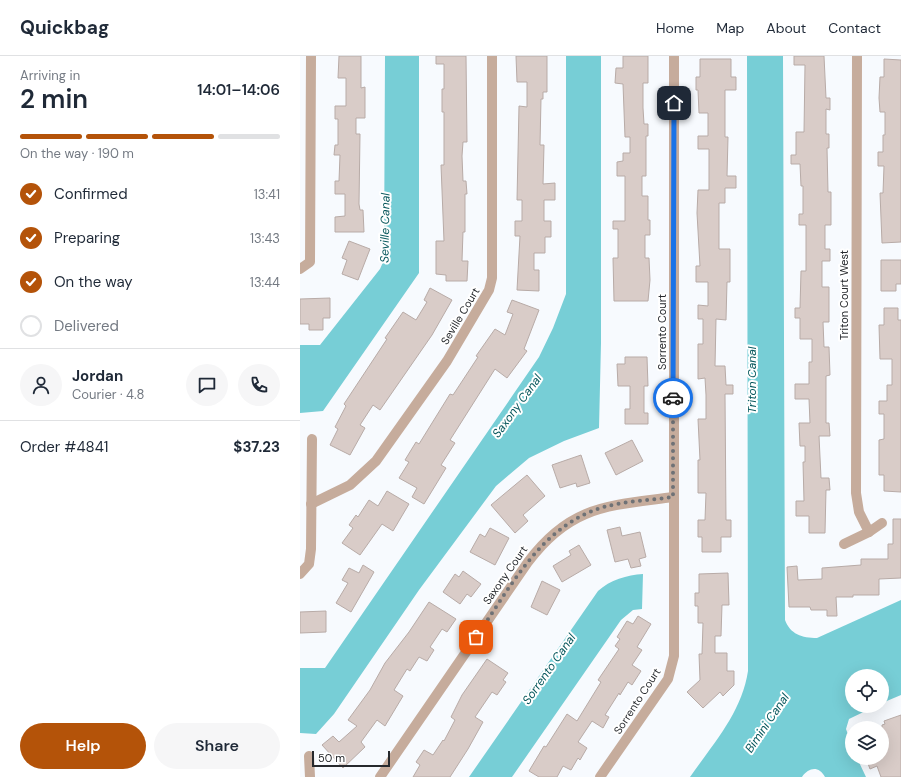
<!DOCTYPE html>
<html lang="en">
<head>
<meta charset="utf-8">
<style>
	body { margin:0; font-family:"DM Sans",sans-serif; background:#f6f6f7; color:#1f2937; height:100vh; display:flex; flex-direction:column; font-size:15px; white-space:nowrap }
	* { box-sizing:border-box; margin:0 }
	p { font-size:13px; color:#747a83 }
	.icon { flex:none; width:22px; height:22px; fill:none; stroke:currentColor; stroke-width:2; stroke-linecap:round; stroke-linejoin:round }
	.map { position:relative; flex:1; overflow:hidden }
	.details { display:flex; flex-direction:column; background:#fff; width:300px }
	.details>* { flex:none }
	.buttons { position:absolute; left:545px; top:613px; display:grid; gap:8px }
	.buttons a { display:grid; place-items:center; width:44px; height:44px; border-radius:50%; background:#fff; box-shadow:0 4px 16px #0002; font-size:20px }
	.scale { position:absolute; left:12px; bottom:10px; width:78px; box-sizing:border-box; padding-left:4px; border:2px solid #26292d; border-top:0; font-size:11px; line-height:14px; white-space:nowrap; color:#26292d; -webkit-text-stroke:3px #fff; paint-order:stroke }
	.pin { position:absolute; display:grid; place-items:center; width:34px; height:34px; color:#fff; margin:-17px; border-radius:8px; box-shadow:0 2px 6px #0006 }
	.courier { position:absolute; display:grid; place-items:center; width:40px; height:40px; margin:-20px; border:3px solid #1a73e8; border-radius:50%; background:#fff; color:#222; box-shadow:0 1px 5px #0007 }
	.overview em { font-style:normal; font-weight:600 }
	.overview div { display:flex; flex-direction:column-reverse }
	.overview { display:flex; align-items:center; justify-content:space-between; height:68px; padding:0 20px }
	h1 { font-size:26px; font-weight:600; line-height:30px }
	.bar { display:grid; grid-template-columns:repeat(4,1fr); gap:6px 4px; align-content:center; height:48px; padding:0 20px }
	.bar i { height:5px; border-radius:3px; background:#e0e1e3 }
	.bar .selected { background:#b45309 }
	.bar p { grid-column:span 4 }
	.line { display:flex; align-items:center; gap:10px; padding:0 20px; border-top:1px solid #e0e1e3 }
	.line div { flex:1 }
	.round { display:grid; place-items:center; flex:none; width:42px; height:42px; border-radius:21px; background:#f6f6f7 }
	ol { padding:0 20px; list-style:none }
	li { display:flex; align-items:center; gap:12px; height:44px }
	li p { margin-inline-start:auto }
	li .icon { padding:4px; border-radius:50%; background:#b45309; color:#fff; stroke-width:4 }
	li:last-child { color:#747a83 }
	li i { width:22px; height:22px; border:2px solid #e0e1e3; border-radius:50% }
	.button { display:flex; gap:8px; margin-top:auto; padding:8px 20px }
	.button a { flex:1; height:46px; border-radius:24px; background:#b45309; color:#fff; font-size:16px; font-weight:600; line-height:46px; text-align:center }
	.button a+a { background:#f6f6f7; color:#1f2937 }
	header { display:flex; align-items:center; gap:24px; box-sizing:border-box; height:56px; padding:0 20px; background:#fff; border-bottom:1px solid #e0e1e3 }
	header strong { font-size:19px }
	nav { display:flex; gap:22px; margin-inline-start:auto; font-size:14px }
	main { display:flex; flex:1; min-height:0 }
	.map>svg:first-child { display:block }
	.water { fill:#77ced6 }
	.building { fill:#d9ccc8; stroke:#b8aba7 }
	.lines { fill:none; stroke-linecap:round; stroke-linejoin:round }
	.street { stroke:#c6ac9c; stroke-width:10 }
	.done { stroke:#6f7276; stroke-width:4; stroke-dasharray:0 7.2 }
	.route { stroke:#1a73e8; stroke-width:5 }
	.labels { text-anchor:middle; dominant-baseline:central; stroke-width:4; stroke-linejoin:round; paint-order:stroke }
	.street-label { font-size:11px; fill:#26292d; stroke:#fff }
	.water-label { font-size:12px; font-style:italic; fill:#08585d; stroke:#fff }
</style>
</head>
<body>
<header>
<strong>Quickbag</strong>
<nav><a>Home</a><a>Map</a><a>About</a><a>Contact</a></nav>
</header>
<main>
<section class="details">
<div class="overview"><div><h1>2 min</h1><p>Arriving in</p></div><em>14:01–14:06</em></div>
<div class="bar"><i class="selected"></i><i class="selected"></i><i class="selected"></i><i></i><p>On the way · 190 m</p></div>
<ol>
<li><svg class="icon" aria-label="check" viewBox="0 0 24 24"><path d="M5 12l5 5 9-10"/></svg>Confirmed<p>13:41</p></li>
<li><svg class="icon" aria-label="check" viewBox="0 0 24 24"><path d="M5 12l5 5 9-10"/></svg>Preparing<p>13:43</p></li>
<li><svg class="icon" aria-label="check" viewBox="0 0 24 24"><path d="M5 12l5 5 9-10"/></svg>On the way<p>13:44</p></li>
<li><i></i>Delivered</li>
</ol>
<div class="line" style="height:72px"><a class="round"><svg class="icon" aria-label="person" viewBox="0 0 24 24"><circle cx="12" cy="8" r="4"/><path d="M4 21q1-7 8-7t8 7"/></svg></a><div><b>Jordan</b><p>Courier · 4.8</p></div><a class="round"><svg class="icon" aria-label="chat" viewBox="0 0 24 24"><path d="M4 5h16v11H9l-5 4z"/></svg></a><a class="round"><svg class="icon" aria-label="phone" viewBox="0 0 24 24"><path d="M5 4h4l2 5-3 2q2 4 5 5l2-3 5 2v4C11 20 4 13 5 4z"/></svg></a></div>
<div class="line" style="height:52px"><div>Order #4841</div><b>$37.23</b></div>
<div class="button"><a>Help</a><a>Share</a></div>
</section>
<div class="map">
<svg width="601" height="721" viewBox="0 0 601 721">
	<rect width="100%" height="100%" fill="#f7fafe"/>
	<!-- water -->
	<g class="water">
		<polygon points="85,0 119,0 119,217 23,355 0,357 0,289 20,289 80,213 84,204"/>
		<polygon points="266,0 301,0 301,287 299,372 264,385 229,402 196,430 119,534 34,658 16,678 0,677 0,612 25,612 239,301 253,272 266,238"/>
		<path d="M447 0H483L485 564C490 578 502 582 517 582L601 544V639L582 647V620H552V650H576L549 663 546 673 552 690V702H557L566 721H525C519 710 509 711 502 721H390C413 688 442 656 448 615Z"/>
		<path d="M343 518 342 553 333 554 321 564 212 721H169L298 535C310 524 327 519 343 518Z"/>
	</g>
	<!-- building -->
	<g class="building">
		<polygon points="39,0 61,0 61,32 65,31 65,62 56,62 56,78 60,78 59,148 60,154 63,154 64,176 35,176 35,161 45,160 45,138 35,138 35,125 39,125 40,99 34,99 35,89 38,89 38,63 35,63 35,50 46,50 46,22 38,22"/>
		<polygon points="136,0 166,0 167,86 163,86 162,100 163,125 166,125 167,138 165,138 165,176 163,176 162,205 168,205 167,225 146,225 146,219 136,218 136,185 144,185 141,109 144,109 144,56 142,56 142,33 144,33 144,8 136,8"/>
		<polygon points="216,0 247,0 247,36 243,36 243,43 241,43 240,89 244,89 243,128 255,127 255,144 244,144 244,165 251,165 251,181 245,181 245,197 234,197 234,214 239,214 239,235 217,234 220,180 215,180 215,165 222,165 222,144 217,144 219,50 227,51 227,26 217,26"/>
		<polygon points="323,0 348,0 348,27 343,27 343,52 344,68 348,68 348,80 346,80 346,120 342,120 342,140 348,140 348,164 350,164 350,179 345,179 345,202 349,202 350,224 348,245 314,245 313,202 318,202 318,173 313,173 313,165 325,165 325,120 317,120 317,106 323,105 323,97 330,97 330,81 325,81 323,28 315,27 316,12 323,12"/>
		<polygon points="494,0 524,0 526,42 530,42 530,54 526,53 526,78 529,78 529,92 527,92 528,136 531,136 531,169 525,169 525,193 530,193 530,205 522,205 522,231 529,231 529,266 523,266 524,291 529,291 530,319 526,320 526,367 529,367 530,380 519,380 521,422 529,422 530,434 526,434 525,477 509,477 509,460 496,460 496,445 504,445 503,406 505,406 505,390 500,390 499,367 510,367 509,343 495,343 495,328 509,328 509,306 512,306 512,283 500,283 500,262 495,262 495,252 500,252 501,215 506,215 506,169 499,169 499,158 503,158 503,130 501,130 500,108 491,108 491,99 496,99 496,76 504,76 505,9 494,9"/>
		<polygon points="400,3 431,3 431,21 436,21 436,34 425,34 425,81 428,81 427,120 436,120 436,132 425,132 425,147 419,147 419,193 430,193 430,226 427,226 426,264 416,263 415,310 425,310 426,329 433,329 433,338 425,338 426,464 431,464 431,481 421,481 421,496 402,496 402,481 398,481 398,464 405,464 406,437 398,437 398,404 400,404 398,363 406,363 406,339 405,322 398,323 398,288 403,288 403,263 398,263 398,249 408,250 408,226 396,226 396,210 400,210 397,157 398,134 409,134 409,93 398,93 398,80 408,80 408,57 399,57 398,34 396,34 396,21 400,21"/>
		<polygon points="584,3 601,4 601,186 582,187 580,137 583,137 584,110 578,110 578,96 583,96 583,79 585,79 585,56 580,56 579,42 580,21 584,21"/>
		<polygon points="49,185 70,193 58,224 42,218 47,204 42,202"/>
		<polygon points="581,204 601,204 601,228 596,228 596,235 581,235"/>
		<polygon points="130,232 152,244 132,279 80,354 73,349 60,369 65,372 50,399 30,389 38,373 35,371 46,350 44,348 87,283 85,282 103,256 116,264 127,246 124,244"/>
		<polygon points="30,242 30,262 23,262 23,274 9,274 9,268 0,268 0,243"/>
		<polygon points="212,244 239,254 224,293 227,295 207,322 195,313 150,384 155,387 141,409 146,412 124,448 112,441 117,432 99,422 109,406 105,404 116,386 119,388 150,338 153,339 178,301 176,300 195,273 205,279 213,258 207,256"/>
		<polygon points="584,252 598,252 598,264 601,264 601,436 584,435 584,419 579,419 579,384 584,383 584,358 579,358 579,345 587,345 587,329 592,329 592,303 580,303 579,269 584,269"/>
		<polygon points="325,301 347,301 348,330 344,330 344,357 348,357 348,368 325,368 325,353 330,353 330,330 318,330 317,308 325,308"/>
		<polygon points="332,384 343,405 316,419 305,397"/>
		<polygon points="281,399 290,427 277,431 276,427 260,432 252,409"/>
		<polygon points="227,419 245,440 223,459 228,465 215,477 191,449"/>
		<polygon points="87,435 109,448 93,475 82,468 60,499 42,487 53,472 49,469 56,459 58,461 69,444 78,450"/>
		<polygon points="593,463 601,463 601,522 579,523 579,539 553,539 553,541 536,541 537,560 527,560 527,554 511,554 510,551 489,551 487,511 497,510 498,524 522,523 522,512 561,509 561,503 588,503 588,488 593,488"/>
		<polygon points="320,471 322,480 340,476 346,501 339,503 341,510 331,512 328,503 315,506 307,474"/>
		<polygon points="190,472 209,482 195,509 170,496 180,478 185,481"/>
		<polygon points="279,489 291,509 262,526 253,510 271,499 269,495"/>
		<polygon points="63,509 74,516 51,556 36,547 48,527 42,524 49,512 59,517"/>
		<polygon points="163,515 181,528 171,541 167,538 160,548 143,536 155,518 159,521"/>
		<polygon points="428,517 429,549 422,549 421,580 415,580 415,597 427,597 427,615 434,615 434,629 423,640 420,636 403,652 387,636 400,624 399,598 402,598 403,567 398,567 398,550 395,550 395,537 399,537 399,518"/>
		<polygon points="242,525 260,534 247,559 231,551"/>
		<polygon points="129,546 156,563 147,576 142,573 130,591 134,594 127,605 119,601 110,615 107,613 94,634 103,640 85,670 77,664 61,686 65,691 43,712 22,689 33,680 39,686 57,670 48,664 70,634 85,607 109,576"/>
		<polygon points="26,555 26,576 0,577 0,556"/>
		<polygon points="338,560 351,568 337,591 342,594 332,609 341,615 332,629 328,626 320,639 319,637 305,659 309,661 303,672 292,665 278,686 287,692 280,704 278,702 271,714 263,710 257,721 239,721 229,715 244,690 246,691 267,658 277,665 301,626 298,624 319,593 315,590 320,583 317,581 327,565 333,568"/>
		<polygon points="187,603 208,617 203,624 206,626 197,639 192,636 175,661 183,666 168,693 150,721 113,721 120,709 116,706 124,694 133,699 143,684 144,685 155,664 151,661 162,639"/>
		<polygon points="601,659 601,721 581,721 577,710 570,713 566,702 582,702 582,669 585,668 584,665"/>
	</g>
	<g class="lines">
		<!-- street -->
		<g class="street">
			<polyline points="557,0 556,437 559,456 569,476"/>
			<polyline points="0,213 10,206 11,0"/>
			<polyline points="11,448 50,429 76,405 147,305 189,234 192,222 192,0"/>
			<polyline points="544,488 569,476 582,467"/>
			<polyline points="0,518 9,508 11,493 12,383"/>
			<polyline points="9,700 10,721"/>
			<path d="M80 721 228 506C271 449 308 450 373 441"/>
			<polyline points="300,721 368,623 374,600 374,0"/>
		</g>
	</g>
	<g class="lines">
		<!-- done -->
		<path class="done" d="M176 581C211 531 241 469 304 451 325 445 351 444 373 441V342"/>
		<!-- route -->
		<polyline class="route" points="373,342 374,47"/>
	</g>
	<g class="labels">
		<!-- street labels -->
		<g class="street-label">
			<text transform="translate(544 239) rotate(-90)">Triton Court West</text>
			<text transform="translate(160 260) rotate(-59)">Seville Court</text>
			<text transform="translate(362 276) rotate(-90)">Sorrento Court</text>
			<text transform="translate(205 519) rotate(-55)">Saxony Court</text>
			<text transform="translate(337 645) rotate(-57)">Sorrento Court</text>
		</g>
		<!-- water labels -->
		<g class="water-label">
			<text transform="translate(85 172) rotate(-89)">Seville Canal</text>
			<text transform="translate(452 324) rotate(-90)">Triton Canal</text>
			<text transform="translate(217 350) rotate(-54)">Saxony Canal</text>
			<text transform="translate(249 613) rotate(-55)">Sorrento Canal</text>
			<text transform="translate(467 667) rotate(-56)">Bimini Canal</text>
		</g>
	</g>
</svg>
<div class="buttons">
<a><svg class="icon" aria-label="locate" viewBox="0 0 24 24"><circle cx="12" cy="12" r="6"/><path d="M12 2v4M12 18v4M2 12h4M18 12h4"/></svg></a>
<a><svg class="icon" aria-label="layers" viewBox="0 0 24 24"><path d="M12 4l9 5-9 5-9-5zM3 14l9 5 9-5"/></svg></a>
</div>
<div class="scale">50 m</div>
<div class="pin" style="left:176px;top:581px;background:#ea580c"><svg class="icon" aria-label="bag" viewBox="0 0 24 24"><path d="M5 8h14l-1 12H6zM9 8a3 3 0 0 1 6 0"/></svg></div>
<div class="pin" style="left:374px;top:47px;background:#1f2937"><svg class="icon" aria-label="home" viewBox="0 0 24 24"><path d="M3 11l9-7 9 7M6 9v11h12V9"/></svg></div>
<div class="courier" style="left:373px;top:342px"><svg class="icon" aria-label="car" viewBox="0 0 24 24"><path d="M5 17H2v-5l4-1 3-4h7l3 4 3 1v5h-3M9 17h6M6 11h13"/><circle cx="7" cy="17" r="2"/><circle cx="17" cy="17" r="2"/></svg></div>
</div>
</main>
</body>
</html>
